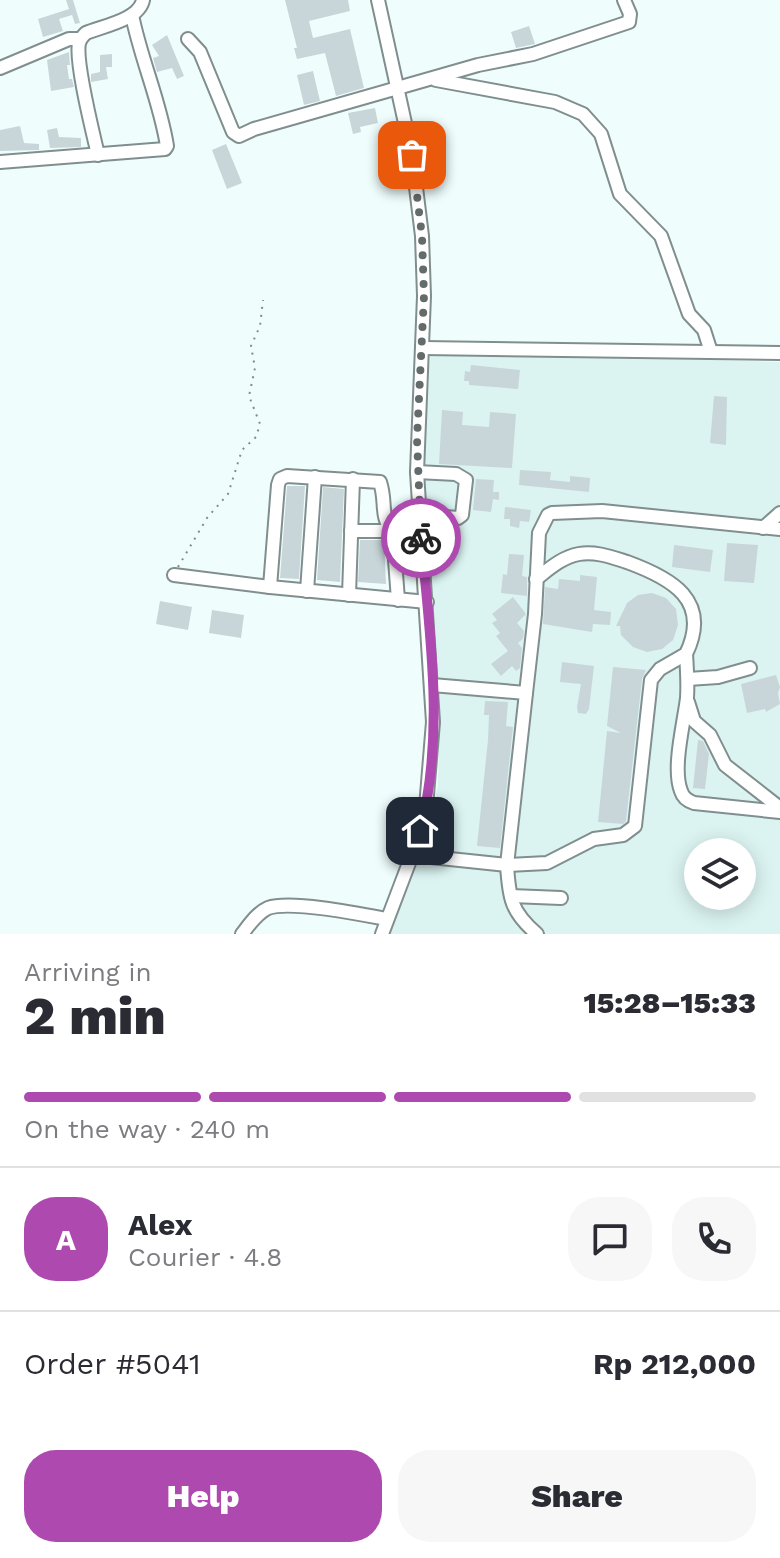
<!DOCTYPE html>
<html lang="en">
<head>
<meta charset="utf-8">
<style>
	body { margin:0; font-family:"Work Sans",sans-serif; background:#f7f7f7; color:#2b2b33; height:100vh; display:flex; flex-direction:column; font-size:30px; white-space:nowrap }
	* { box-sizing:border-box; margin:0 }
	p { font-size:26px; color:#7c7c81 }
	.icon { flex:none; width:44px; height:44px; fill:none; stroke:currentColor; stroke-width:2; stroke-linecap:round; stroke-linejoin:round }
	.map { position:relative; height:934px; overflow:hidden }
	.panel { display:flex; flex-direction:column; background:#fff; flex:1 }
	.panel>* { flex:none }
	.tools { position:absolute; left:684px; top:838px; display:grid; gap:16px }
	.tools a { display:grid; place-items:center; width:72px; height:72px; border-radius:50%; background:#fff; box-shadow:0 4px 20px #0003; font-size:40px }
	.pin { position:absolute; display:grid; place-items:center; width:68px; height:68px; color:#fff; margin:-34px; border-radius:16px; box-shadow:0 4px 12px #0006 }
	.courier { position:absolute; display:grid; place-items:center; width:80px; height:80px; margin:-40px; border:6px solid #ad49af; border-radius:50%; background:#fff; color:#222; box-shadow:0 2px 10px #0007 }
	.headline em { font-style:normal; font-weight:800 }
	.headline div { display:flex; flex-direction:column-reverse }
	.headline { display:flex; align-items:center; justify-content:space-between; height:136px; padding:0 24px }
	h1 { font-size:52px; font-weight:800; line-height:60px }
	.bar { display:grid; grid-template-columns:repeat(4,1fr); gap:12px 8px; align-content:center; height:96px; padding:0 24px }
	.bar i { height:10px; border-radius:6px; background:#e1e1e2 }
	.bar .active { background:#ad49af }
	.bar p { grid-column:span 4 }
	.line { display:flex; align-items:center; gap:20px; padding:0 24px; border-top:2px solid #e1e1e2 }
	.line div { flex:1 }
	.round { display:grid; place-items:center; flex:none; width:84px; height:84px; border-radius:32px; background:#f7f7f7 }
	.primary-button { display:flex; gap:16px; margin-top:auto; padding:16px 24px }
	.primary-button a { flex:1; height:92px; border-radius:32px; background:#ad49af; color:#fff; font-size:32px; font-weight:800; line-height:92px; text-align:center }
	.primary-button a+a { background:#f7f7f7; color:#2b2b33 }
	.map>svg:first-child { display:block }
	.built { fill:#dbf4f2; fill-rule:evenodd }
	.building { fill:#c8d6da }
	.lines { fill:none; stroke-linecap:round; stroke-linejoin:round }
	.minor-casing { stroke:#818e8e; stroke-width:16 }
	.path { stroke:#838c8c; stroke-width:2; stroke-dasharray:2 6; stroke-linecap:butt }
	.minor { stroke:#fff; stroke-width:12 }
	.done { stroke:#636c6b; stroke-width:8; stroke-dasharray:0 14.4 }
	.route { stroke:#ad49af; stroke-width:10 }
</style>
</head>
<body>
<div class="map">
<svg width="780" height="934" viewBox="0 0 780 934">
	<rect width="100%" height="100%" fill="#effefd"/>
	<!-- built -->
	<path class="built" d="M431 352 780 362V934H384L407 873 428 844 438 784 440 704 422 458 424 401ZM698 852H742V896H698Z"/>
	<!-- building -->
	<g class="building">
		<polygon points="66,0 73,0 80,23 75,24 72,15 59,19 63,31 43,37 38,19 69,9"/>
		<polygon points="285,0 348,0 350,11 309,21 313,38 350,29 364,88 336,96 325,53 297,59 294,48 297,48"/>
		<polygon points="529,26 535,44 516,48 511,32"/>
		<polygon points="167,35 184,76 177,79 172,68 157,72 153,58 159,56 152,45"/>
		<polygon points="69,52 70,65 67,65 69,79 72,79 74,87 51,91 47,60"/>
		<polygon points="112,54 112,67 106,67 108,79 91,82 91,74 100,72 100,55"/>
		<polygon points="313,71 320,101 304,105 297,75"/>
		<polygon points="375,108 378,123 360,127 361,132 353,134 348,113"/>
		<polygon points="20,126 24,143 39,144 39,150 0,151 0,130"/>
		<polygon points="57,128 59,137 81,138 81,147 50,148 47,130"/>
		<polygon points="226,144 242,183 227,189 212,150"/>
		<polygon points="471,365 520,370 518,389 469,385 469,381 464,381 465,371 470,372"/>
		<polygon points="714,396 727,397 726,445 710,443"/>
		<polygon points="442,410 463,412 462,425 489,427 490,412 516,414 512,468 439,464"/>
		<polygon points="520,470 551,472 550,480 570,482 570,476 590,478 589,492 519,485"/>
		<polygon points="476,479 494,480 493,492 499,492 499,500 493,499 491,512 473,510"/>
		<polygon points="287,486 305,486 299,579 280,578"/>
		<polygon points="323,487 344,489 340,582 317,580"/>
		<polygon points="505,507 531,510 529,522 520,521 519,528 510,526 510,519 504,519"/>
		<polygon points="360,540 384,540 386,584 358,582"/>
		<polygon points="727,543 758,545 754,583 724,581"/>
		<polygon points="674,545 713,550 710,572 672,567"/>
		<polygon points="509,554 524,555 522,576 527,577 527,596 501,593 503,574 507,575"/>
		<polygon points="580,575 597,577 594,610 611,612 610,625 593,624 592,632 543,624 545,587 558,589 559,579 580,581"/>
		<polygon points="652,593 666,598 676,609 678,625 673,640 662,649 647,652 633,647 621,635 620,626 616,626 627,603 638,595"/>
		<polygon points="513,597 526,614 517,623 524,631 523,639 518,643 522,648 520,668 516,671 512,666 501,676 491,664 508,651 496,636 500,633 492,623 497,620 492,614"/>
		<polygon points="160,601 192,607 188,630 156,624"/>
		<polygon points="212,610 244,615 241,638 209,633"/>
		<polygon points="562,662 594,666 589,709 586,714 578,713 577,707 581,684 560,682"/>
		<polygon points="613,667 646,670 642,679 626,821 623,824 598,822 607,731 621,733 607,726"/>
		<polygon points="776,675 780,687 778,693 780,704 766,712 765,709 747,713 741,684"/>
		<polygon points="485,701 508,702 506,726 513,727 500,848 477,846 488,740 489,715 484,715"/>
		<polygon points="698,740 703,741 709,754 705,789 693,788"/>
	</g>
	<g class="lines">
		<defs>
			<g id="minor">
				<polyline points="378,0 412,155 422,236 424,296 417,472 433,722 426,807 412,855 382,934"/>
				<polyline points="188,39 200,52 233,132 239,136 254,129 478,65 533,54 629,22 630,14 624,0"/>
				<polyline points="0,68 69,39 80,39"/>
				<polyline points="436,80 555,102 583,114 601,134 620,194 661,236 689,314 704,330 711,352"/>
				<path d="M98 155C93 133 75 62 79 43 81 37 82 37 86 33 103 26 139 20 143 0"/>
				<path d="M0 162 165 149 167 146C160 101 141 60 132 15"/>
				<polyline points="423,348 780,353"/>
				<polyline points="417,472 456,474 466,480 462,515 458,518 420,515"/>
				<polyline points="763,528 780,513"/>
				<polyline points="351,531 392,531"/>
				<polyline points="393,533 398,600"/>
				<polyline points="174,575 270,587 427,602"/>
				<path d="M270 587 278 485 280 479 287 476 380 482C387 503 379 515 393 533L420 532"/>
				<polyline points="307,591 315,477"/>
				<polyline points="349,595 353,479"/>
				<path d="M686 654C687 669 688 683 687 698 684 723 672 768 681 791 683 798 688 801 694 803L780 812"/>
				<polyline points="688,679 718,677 750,668"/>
				<polyline points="432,685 526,693 535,614 539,533 548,515 552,513 602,511 780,529"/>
				<path d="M526 693 507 865C509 898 511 912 537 934"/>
				<polyline points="688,702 694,721 710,735 725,765 780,808"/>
				<path d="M412 855 507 865 547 863 594 839 623 835 635 826 651 680 660 669 686 654C712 600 671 578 627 562 611 557 595 551 579 554 562 557 549 569 536 579"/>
				<polyline points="511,896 561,898"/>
				<path d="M242 934C249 925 257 913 268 908 291 900 360 914 386 919"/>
			</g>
		</defs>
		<!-- minor casing -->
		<use href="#minor" class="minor-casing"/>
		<!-- path -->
		<polyline class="path" points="178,567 207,518 228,494 242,450 256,437 260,424 249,396 255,368 251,346 260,326 263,300"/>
		<!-- minor -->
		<use href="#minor" class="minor"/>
	</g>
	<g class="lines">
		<!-- done -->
		<polyline class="done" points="412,155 422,236 424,296 417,439 421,538"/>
		<!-- route -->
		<path class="route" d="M420 831C445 736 430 634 421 538"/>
	</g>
</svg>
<div class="tools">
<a><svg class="icon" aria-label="layers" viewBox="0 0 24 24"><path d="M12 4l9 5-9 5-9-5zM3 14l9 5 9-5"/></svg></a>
</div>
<div class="pin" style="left:412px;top:155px;background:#ea580c"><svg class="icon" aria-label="bag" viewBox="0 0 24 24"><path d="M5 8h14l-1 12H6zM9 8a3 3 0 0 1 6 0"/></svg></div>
<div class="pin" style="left:420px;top:831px;background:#1f2937"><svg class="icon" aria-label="home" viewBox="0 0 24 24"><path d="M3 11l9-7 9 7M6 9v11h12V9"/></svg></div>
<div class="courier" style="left:421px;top:538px"><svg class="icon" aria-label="bike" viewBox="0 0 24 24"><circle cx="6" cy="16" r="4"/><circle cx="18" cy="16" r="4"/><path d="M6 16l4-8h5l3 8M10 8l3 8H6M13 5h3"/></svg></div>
</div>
<section class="panel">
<div class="headline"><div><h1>2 min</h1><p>Arriving in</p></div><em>15:28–15:33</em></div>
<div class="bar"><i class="active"></i><i class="active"></i><i class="active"></i><i></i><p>On the way · 240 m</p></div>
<div class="line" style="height:144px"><b class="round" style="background:#ad49af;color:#fff">A</b><div><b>Alex</b><p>Courier · 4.8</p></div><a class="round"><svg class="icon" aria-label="chat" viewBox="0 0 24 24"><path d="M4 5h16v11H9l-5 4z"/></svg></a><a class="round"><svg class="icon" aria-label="phone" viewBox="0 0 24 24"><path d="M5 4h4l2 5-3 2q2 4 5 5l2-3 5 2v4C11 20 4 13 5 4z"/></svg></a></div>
<div class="line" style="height:104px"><div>Order #5041</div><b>Rp 212,000</b></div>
<div class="primary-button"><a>Help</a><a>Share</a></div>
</section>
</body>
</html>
